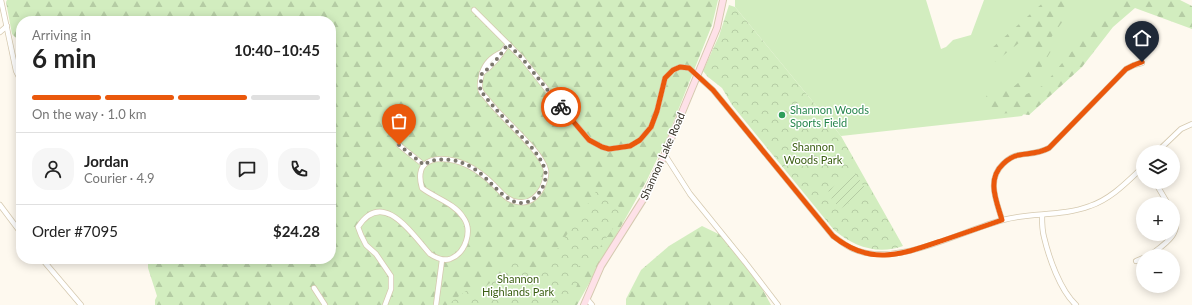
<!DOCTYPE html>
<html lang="en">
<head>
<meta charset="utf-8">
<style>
	body { margin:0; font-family:Lato,sans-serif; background:#f6f6f6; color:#222; height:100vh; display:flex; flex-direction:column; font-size:15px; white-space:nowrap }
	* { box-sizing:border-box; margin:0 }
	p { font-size:13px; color:#767676 }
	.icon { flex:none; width:22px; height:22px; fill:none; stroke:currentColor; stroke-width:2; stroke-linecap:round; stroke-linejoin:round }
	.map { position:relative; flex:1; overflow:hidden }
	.side { position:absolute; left:16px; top:16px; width:320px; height:248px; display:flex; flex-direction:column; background:#fff; border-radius:16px; box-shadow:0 2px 10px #0003 }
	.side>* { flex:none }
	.tools { position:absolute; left:1136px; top:145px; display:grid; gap:8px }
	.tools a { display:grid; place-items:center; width:44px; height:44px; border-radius:50%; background:#fff; box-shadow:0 2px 10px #0003; font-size:20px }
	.pin { position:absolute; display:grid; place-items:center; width:34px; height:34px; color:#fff; margin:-41px -17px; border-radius:50% 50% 50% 0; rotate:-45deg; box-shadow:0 0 4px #0007 }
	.pin .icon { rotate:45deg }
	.courier { position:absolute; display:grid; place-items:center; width:40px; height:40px; margin:-20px; border:3px solid #ea580c; border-radius:50%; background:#fff; color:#222; box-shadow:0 1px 5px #0007 }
	.headline em { font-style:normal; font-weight:700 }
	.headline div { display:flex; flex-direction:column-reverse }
	.headline { display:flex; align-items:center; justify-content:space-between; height:68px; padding:0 16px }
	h1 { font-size:26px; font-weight:700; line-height:30px }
	.bar { display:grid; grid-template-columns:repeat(4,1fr); gap:6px 4px; align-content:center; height:48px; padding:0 16px }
	.bar i { height:5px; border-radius:3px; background:#e0e0e0 }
	.bar .active { background:#ea580c }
	.bar p { grid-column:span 4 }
	.line { display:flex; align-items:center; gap:10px; padding:0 16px; border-top:1px solid #e0e0e0 }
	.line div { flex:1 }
	.round { display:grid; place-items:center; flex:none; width:42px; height:42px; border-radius:16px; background:#f6f6f6 }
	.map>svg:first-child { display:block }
	.grass { fill:#d2edbf }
	.forest { fill:url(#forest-firs) }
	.park { fill:url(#park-crowns) }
	.garden { fill:url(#garden-furrows) }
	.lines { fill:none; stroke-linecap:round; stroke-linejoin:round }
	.minor-casing { stroke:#d5c9af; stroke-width:6 }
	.secondary-casing { stroke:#d5c9af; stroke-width:8 }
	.minor { stroke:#fff; stroke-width:4.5 }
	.secondary { stroke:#fee1e8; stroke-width:6 }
	.done { stroke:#7c776d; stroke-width:4; stroke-dasharray:0 7.2 }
	.route { stroke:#ea580c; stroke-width:5 }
	.leisure-dot { fill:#2e9e5b; stroke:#fff; stroke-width:1.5 }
	.labels { text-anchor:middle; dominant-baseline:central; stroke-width:3; stroke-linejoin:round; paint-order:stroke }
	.leisure-label { font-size:11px; fill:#27864d; stroke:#fff; text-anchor:start }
	.park-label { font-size:11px; fill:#3c6014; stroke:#fff }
	.street-label { font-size:11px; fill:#363127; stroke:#fff }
</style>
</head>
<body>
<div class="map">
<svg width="1192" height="305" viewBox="0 0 1192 305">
	<defs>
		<pattern id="forest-firs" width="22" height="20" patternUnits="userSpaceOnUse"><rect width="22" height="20" fill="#d2edbf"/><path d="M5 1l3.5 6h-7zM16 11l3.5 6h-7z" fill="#b5cca4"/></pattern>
		<pattern id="park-crowns" width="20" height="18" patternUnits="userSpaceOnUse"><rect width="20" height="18" fill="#d2edbf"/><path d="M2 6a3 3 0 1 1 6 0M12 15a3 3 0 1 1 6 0" fill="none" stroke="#b5cca4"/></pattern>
		<pattern id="garden-furrows" width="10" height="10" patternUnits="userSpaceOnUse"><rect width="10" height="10" fill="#d2edbf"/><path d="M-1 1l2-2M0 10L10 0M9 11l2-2" fill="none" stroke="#b5cca4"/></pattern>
	</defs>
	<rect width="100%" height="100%" fill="#fef9ef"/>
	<!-- grass -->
	<polygon class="grass" points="735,0 926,0 941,49 946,47 953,40 971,35 984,0 1132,0 1095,28 1022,116 841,136 735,7"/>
	<!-- forest -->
	<g class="forest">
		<polygon points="7,0 718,0 712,25 667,138 647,180 577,305 155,305 155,300 157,296 148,268 148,259 331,259 331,21 21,21 21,61 16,38 12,34 6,2"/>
		<polygon points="1046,0 1078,0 1045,46 1035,52 1024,39 995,62 992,48"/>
		<polygon points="1121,0 1180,0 1192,6 1192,29 1135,8 1113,27 1082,67 1029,115 1012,113 994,114 983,104 987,95 1011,89 1026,76 1042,50 1051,51 1025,95 1044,85 1086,34"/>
		<polygon points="702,226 731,240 752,270 771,305 626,305 626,299 641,270 669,246"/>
	</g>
	<!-- park -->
	<g class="park">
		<path d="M729 5 735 7 841 136 903 246C878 255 854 247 834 230L732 105 722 88 708 77 703 71 719 36Z"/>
		<polygon points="597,190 623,210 623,214 602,244 595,256 578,267 578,283 568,305 450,305 450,303 471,287 480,291 500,275 510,257 541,273"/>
	</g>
	<!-- garden -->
	<polygon class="garden" points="854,172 867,191 840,209 828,194 829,190"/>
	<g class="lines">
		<defs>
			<g id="minor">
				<polyline points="1,0 16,71 21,81"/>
				<path d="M474 10 522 58 552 96 589 140 602 147 609 149 630 146 640 140 651 127 657 111 665 78 673 70 680 67 689 68 713 90 833 236C840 241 846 246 853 249 897 268 960 231 1003 220 1031 212 1061 217 1090 206 1111 199 1127 182 1143 167"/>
				<polyline points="0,32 7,26"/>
				<path d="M482 73C493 66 500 55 508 44"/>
				<polyline points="399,145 424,165"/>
				<polyline points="1157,152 1181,129 1192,124"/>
				<polyline points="665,155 690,194 745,262 778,305"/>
				<polyline points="1155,182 1168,204"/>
				<polyline points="0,205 21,233"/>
				<path d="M1042 215C1042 223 1042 230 1044 237 1049 258 1060 290 1076 305"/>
				<path d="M1002 220C997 202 986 180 1003 164 1007 160 1012 156 1019 155 1030 153 1038 154 1049 148L1126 69 1134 65 1142 63"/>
				<path d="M1149 256C1163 245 1184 234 1173 213"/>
				<polyline points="42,259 81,305"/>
				<polyline points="1136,261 1143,258"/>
				<polyline points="314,288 325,305"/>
				<polyline points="587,299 592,305"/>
				<path d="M385 305 391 289V276L376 254 366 245 361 235 358 227C383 188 412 234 430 254 436 258 443 261 450 259 466 253 473 230 463 217 454 203 435 198 422 188 420 181 418 172 424 165 428 161 435 159 441 159 462 159 479 170 494 185 501 192 507 201 518 202 529 204 537 197 542 188 544 183 547 177 546 170 541 150 502 119 488 100 486 97 482 94 481 91 478 86 481 78 482 73 485 63 493 56 502 52"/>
				<polyline points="436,305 442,260"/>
			</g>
			<polyline id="secondary" points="584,305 601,266 644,198 663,158 717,28 723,0"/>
		</defs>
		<!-- minor casing -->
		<use href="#minor" class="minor-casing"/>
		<!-- secondary casing -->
		<use href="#secondary" class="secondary-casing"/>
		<!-- minor -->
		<use href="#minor" class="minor"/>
		<!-- secondary -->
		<use href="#secondary" class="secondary"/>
	</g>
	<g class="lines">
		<!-- done -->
		<path class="done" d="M399 145 424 165C432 159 440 159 450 160 461 161 471 166 480 173 493 183 513 214 533 199 541 193 548 180 545 170 540 152 518 134 506 120 496 110 488 100 480 90L482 73C493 66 500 55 508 44L522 58 561 107"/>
		<!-- route -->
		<path class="route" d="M561 107 589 140 602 147 609 149 630 146 640 140 651 127 657 111 665 78 673 70 680 67 689 68 713 90 833 236C870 266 900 255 941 241 961 234 982 227 1002 220 997 202 986 180 1003 164 1007 160 1012 156 1019 155 1030 153 1038 154 1049 148L1126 69 1134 65 1142 62"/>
	</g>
	<!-- markers -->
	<circle class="leisure-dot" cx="782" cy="115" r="4"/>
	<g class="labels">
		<!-- leisure labels -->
		<g class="leisure-label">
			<text x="790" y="109">Shannon Woods<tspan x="790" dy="13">Sports Field</tspan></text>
		</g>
		<!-- park labels -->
		<g class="park-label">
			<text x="813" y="146">Shannon<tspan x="813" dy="13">Woods Park</tspan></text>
			<text x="518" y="278">Shannon<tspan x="518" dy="13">Highlands Park</tspan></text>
		</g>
		<!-- street labels -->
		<g class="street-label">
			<text transform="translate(662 156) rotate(-66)">Shannon Lake Road</text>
		</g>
	</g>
</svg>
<div class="tools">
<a><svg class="icon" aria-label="layers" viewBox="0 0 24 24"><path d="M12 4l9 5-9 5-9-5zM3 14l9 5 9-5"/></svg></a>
<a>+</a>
<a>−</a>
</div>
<div class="pin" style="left:399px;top:145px;background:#ea580c"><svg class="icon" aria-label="bag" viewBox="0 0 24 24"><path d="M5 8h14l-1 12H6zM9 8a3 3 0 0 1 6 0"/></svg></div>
<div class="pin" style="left:1142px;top:62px;background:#1f2937"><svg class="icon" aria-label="home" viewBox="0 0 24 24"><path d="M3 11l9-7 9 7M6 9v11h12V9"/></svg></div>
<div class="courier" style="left:561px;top:107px"><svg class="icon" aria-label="bike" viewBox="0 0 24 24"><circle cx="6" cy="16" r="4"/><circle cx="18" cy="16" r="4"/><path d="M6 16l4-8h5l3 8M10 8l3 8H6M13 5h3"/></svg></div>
<section class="side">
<div class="headline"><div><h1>6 min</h1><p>Arriving in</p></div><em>10:40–10:45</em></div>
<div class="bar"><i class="active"></i><i class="active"></i><i class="active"></i><i></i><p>On the way · 1.0 km</p></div>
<div class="line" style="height:72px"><a class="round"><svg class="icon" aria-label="person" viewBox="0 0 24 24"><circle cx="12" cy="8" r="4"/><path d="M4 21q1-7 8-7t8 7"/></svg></a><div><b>Jordan</b><p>Courier · 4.9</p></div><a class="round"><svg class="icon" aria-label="chat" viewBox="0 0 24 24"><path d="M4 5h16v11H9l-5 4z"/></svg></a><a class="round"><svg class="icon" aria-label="phone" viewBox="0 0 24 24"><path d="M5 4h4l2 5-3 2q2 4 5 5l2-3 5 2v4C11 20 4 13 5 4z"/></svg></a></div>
<div class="line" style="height:52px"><div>Order #7095</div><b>$24.28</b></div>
</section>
</div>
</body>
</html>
